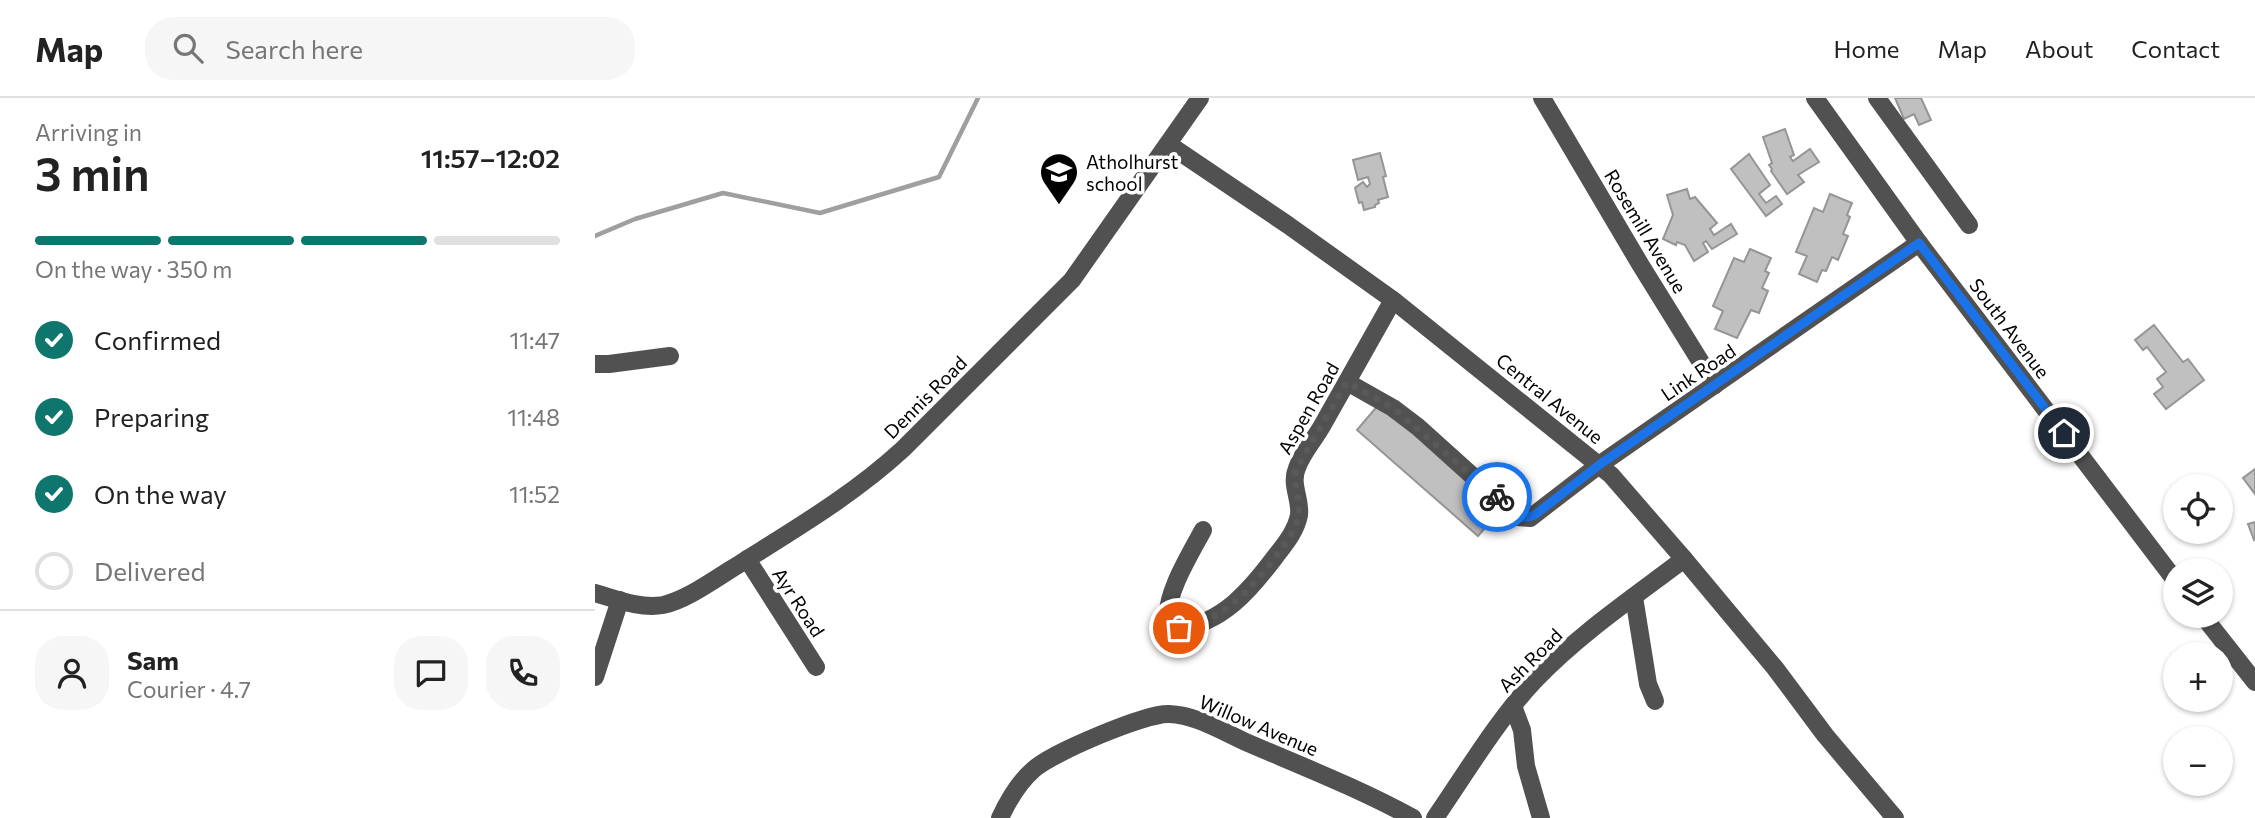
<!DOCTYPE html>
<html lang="en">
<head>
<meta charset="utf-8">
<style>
	body { margin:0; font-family:Commissioner,sans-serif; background:#f6f6f6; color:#222; height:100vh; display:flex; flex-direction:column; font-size:26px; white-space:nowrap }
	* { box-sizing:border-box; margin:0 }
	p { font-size:23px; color:#767676 }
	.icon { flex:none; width:38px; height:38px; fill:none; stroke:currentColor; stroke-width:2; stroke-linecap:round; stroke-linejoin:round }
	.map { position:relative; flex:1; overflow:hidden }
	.details { display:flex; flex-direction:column; background:#fff; width:595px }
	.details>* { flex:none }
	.tools { position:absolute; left:1568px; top:376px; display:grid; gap:14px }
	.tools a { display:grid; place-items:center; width:70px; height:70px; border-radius:50%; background:#fff; box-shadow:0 2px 5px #0004; font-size:35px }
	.pin { position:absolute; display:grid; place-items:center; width:60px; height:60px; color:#fff; margin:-30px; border:4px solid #fff; border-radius:50%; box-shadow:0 2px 7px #0007 }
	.courier { position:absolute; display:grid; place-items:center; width:70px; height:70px; margin:-35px; border:5px solid #1a73e8; border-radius:50%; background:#fff; color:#222; box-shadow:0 2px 9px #0007 }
	.summary em { font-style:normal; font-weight:600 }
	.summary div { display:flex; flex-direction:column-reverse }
	.summary { display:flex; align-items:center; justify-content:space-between; height:119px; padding:0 35px }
	h1 { font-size:46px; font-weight:600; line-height:52px }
	.bar { display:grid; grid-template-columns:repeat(4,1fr); gap:10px 7px; align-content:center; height:84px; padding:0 35px }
	.bar i { height:9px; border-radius:5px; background:#e0e0e0 }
	.bar .on { background:#0f766e }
	.bar p { grid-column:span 4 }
	.line { display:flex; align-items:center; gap:18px; padding:0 35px; border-top:2px solid #e0e0e0 }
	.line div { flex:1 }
	.round { display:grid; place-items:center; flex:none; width:74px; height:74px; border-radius:28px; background:#f6f6f6 }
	ol { padding:0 35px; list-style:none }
	li { display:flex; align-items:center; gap:21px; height:77px }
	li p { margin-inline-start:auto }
	li .icon { padding:7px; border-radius:50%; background:#0f766e; color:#fff; stroke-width:4 }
	li:last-child { color:#767676 }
	li i { width:38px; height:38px; border:4px solid #e0e0e0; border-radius:50% }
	header { display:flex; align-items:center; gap:42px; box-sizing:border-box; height:98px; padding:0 35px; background:#fff; border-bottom:2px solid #e0e0e0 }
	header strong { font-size:33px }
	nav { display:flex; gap:38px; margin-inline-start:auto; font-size:24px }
	.search { width:490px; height:63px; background:#f6f6f6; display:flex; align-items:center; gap:18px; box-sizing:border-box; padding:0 24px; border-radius:28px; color:#767676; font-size:26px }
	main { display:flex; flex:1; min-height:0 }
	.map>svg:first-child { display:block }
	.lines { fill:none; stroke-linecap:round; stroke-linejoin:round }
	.stream { stroke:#9f9f9f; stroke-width:4.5 }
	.building { fill:#c0c0c0; stroke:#959595; stroke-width:2 }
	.minor { stroke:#515151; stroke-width:18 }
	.done { stroke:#595959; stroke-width:7; stroke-dasharray:0 12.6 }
	.route { stroke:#1a73e8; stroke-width:9 }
	.labels { text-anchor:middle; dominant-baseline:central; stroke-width:7; stroke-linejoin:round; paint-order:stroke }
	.poi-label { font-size:19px; fill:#000; stroke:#fff; text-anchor:start }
	.street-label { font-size:19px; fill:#000; stroke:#fff }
</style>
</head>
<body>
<header>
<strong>Map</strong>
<div class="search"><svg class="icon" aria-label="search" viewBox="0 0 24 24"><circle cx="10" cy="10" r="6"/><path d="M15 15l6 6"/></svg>Search here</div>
<nav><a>Home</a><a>Map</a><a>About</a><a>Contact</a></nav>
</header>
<main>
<section class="details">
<div class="summary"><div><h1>3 min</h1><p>Arriving in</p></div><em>11:57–12:02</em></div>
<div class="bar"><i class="on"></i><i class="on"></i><i class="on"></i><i></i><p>On the way · 350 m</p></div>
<ol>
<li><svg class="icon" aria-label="check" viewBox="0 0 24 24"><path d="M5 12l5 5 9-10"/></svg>Confirmed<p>11:47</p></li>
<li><svg class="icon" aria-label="check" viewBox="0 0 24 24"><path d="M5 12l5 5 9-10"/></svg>Preparing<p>11:48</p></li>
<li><svg class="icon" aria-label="check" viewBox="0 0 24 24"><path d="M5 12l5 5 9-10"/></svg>On the way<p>11:52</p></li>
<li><i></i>Delivered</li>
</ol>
<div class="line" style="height:126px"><a class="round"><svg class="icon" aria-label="person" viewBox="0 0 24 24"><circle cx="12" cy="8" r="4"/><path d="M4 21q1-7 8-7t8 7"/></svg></a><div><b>Sam</b><p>Courier · 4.7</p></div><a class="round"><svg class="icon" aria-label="chat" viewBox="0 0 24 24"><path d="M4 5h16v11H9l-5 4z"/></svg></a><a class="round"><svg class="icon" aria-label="phone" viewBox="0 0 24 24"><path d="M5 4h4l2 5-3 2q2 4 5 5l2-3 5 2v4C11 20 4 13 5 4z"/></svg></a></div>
</section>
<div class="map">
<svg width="1660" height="720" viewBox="0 0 1660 720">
	<rect width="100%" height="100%" fill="#fff"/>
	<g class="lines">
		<!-- stream -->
		<polyline class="stream" points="0,138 40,121 128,95 225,115 344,79 383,0"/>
	</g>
	<!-- building -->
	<g class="building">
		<polygon points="1300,0 1326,0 1336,22 1324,27 1319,16 1309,21"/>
		<polygon points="1190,31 1199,57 1195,59 1198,63 1215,51 1224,64 1203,77 1209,84 1192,96 1176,73 1177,71 1174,67 1177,65 1168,39"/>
		<polygon points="785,55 791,78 788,79 793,99 783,102 784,105 780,107 780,109 769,112 767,104 764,105 760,90 768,84 772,89 775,86 773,79 763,82 758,62"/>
		<polygon points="1154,56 1175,87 1164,96 1171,105 1181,98 1187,106 1171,118 1136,71"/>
		<polygon points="1092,91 1095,101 1100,99 1122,125 1115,131 1119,137 1136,126 1142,136 1117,151 1111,143 1108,145 1113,154 1099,163 1090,147 1082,144 1081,147 1068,141 1078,117 1072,97"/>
		<polygon points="1235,96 1257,105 1252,117 1255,119 1248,136 1253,138 1243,162 1237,159 1231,173 1227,172 1222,184 1204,176 1212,158 1201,154 1219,110 1228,114"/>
		<polygon points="1155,151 1176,160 1170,173 1174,175 1167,190 1173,193 1164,215 1156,212 1142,240 1120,231 1128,213 1118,208 1139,160 1149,164"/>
		<polygon points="1559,227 1588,264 1593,261 1609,282 1571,311 1559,296 1568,289 1562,281 1571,274 1552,249 1548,252 1540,242"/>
		<polygon points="785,305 906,411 883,438 762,332"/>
		<polygon points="1660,371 1660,396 1648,380"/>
		<polygon points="1660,424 1660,441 1659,442 1653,426"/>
	</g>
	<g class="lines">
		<!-- minor -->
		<g class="minor">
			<polyline points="947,0 1045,166 1120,287"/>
			<polyline points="1220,0 1324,145 1580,482"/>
			<polyline points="1282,0 1374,127"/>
			<polyline points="573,46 693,127 798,202 1016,377 1089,461 1180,570 1230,637 1300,720"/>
			<polyline points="0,266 14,266 75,258"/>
			<polyline points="752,284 798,310 823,329 923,419 935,420 1004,367 1324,145"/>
			<path d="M608 432C596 455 570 496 573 521L584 530C627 526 656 491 680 459 690 446 701 433 704 417 706 401 695 386 702 370 707 355 719 342 727 328 751 286 774 244 798 202"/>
			<polyline points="152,461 221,569"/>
			<path d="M0 495C21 501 45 511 68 507 92 502 121 480 143 467 200 431 258 397 308 351L477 182 605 0"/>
			<polyline points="1039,499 1053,586 1060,603"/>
			<polyline points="1608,518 1660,584"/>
			<polyline points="0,579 25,502"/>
			<polyline points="918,608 927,632 931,668 946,720"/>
			<path d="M405 720C413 703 423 685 438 672 456 655 551 615 574 616 602 617 628 634 653 645 709 669 765 691 818 720"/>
			<path d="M840 720C871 675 903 621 940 582 984 536 1039 499 1089 461"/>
		</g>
	</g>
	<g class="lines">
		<!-- done -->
		<path class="done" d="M584 530C627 525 657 490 682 457 690 445 700 434 703 419 707 403 697 387 701 371L752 284 798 310 902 399"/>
		<!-- route -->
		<path class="route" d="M902 399C915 410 923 426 941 416L1004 367 1324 145 1469 335"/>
	</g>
	<!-- icons -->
	<defs>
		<symbol id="school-pin" viewBox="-11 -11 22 30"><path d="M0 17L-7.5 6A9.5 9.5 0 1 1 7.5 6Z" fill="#000" stroke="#fff"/><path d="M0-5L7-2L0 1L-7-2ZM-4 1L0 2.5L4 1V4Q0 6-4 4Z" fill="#fff"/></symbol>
	</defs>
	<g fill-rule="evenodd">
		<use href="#school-pin" x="442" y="52" width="44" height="60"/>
	</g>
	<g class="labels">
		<!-- poi labels -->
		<g class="poi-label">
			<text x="491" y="63">Atholhurst<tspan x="491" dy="22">school</tspan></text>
		</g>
		<!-- street labels -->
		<g class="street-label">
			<text transform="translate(1051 133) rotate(59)">Rosemill Avenue</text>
			<text transform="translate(1415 230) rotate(53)">South Avenue</text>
			<text transform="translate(1103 274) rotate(-34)">Link Road</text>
			<text transform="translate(330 299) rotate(-45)">Dennis Road</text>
			<text transform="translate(955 300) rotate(39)">Central Avenue</text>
			<text transform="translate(713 310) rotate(-60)">Aspen Road</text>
			<text transform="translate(204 504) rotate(57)">Ayr Road</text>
			<text transform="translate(935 562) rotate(-45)">Ash Road</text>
			<text transform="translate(664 627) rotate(23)">Willow Avenue</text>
		</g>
	</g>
</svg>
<div class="tools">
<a><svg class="icon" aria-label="locate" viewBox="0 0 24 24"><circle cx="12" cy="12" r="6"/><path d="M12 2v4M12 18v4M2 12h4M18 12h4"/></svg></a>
<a><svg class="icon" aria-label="layers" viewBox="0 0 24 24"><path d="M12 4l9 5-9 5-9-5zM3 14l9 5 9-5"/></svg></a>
<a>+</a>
<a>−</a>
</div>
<div class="pin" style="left:584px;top:530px;background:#ea580c"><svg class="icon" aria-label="bag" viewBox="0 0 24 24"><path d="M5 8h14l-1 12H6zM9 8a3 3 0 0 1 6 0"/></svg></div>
<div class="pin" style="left:1469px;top:335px;background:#1f2937"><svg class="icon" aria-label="home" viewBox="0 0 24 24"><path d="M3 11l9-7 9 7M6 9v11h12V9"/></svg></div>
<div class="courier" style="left:902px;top:399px"><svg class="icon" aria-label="bike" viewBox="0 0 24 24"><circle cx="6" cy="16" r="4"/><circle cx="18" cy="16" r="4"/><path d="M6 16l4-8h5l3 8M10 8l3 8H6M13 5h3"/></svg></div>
</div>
</main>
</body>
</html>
